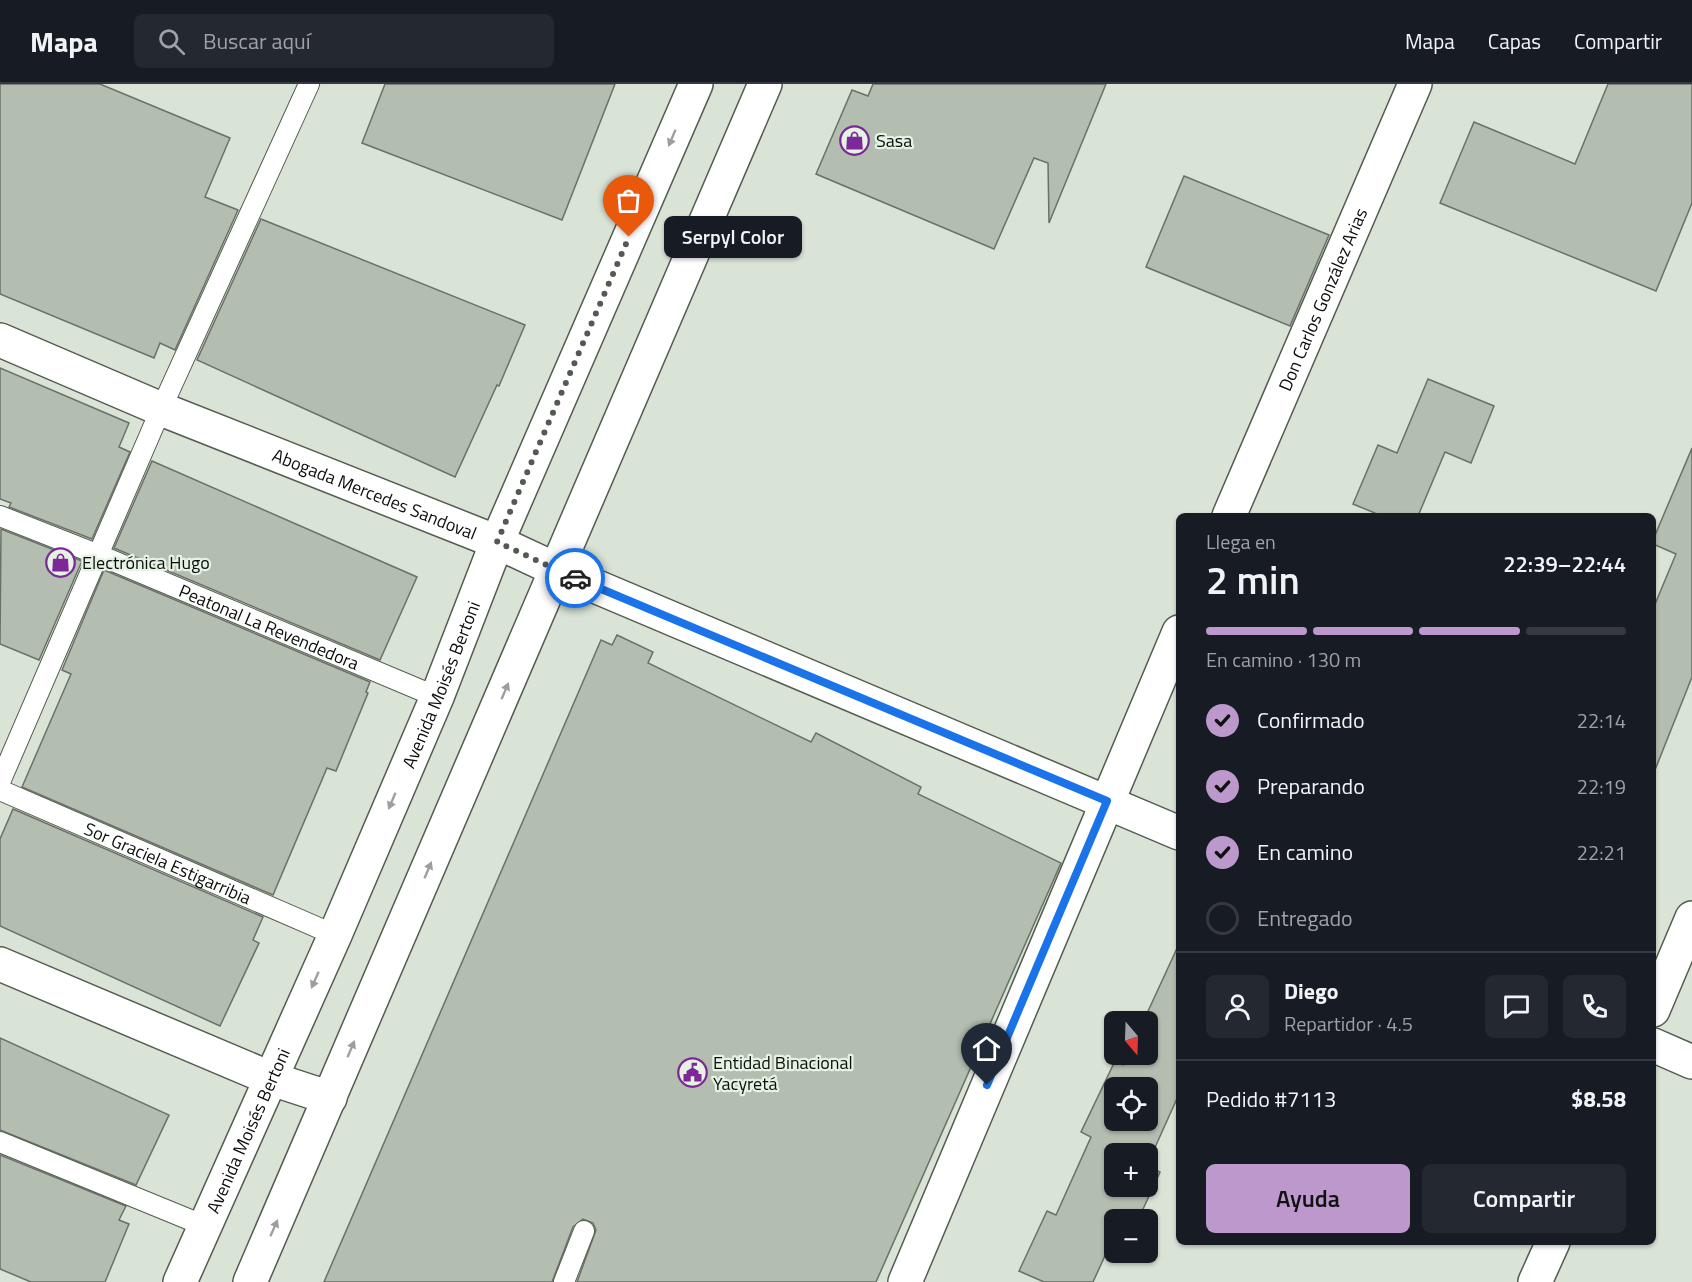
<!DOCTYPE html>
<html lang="es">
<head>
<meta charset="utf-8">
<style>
	body { margin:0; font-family:"Titillium Web",sans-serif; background:#242831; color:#f1f3f6; height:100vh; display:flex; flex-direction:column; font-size:22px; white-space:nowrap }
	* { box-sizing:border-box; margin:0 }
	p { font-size:20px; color:#9ea1a6 }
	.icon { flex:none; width:33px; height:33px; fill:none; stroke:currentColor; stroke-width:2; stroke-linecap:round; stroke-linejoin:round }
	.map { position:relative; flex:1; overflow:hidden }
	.sheet { position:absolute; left:1176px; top:429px; width:480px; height:732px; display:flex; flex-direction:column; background:#171b24; border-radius:9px; box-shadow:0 2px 4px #0004 }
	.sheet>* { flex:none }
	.needle { width:39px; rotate:161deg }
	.fabs { position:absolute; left:1104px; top:927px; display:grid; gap:12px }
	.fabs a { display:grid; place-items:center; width:54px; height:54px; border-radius:9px; background:#171b24; box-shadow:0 2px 4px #0004; font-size:30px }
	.pin { position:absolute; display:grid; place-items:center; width:51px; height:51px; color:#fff; margin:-62px -26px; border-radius:50% 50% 50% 0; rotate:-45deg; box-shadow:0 0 6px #0007 }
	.pin .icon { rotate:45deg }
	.courier { position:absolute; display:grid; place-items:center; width:60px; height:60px; margin:-30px; border:4px solid #1a73e8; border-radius:50%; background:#fff; color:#222; box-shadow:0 2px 8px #0007 }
	.bubble { position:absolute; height:42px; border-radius:9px; background:#171b24; box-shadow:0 2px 4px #0004; font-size:20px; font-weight:600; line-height:42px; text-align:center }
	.overview em { font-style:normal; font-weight:600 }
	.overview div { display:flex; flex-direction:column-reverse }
	.overview { display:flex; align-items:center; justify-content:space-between; height:102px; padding:0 30px }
	h1 { font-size:39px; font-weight:600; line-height:45px }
	.bar { display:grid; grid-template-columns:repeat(4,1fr); gap:9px 6px; align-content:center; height:72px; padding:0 30px }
	.bar i { height:8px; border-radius:4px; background:#363941 }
	.bar .selected { background:#bc98cc }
	.bar p { grid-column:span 4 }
	.line { display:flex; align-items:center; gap:15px; padding:0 30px; border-top:2px solid #363941 }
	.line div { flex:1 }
	.round { display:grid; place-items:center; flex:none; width:63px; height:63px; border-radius:9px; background:#242831 }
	ol { padding:0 30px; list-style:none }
	li { display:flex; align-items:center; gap:18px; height:66px }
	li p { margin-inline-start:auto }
	li .icon { padding:6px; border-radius:50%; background:#bc98cc; color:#111; stroke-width:4 }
	li:last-child { color:#9ea1a6 }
	li i { width:33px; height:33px; border:3px solid #363941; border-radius:50% }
	.cta { display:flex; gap:12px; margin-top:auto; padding:12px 30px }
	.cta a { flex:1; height:69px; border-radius:9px; background:#bc98cc; color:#111; font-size:24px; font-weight:600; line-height:69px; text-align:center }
	.cta a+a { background:#242831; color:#f1f3f6 }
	header { display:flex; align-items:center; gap:36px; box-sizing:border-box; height:84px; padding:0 30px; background:#171b24; border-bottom:2px solid #363941 }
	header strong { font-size:28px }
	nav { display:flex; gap:33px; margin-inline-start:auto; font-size:21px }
	.search { width:420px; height:54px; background:#242831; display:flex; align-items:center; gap:15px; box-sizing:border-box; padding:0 21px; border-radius:9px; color:#9ea1a6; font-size:22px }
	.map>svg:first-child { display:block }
	.building { fill:#b3beb1; stroke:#687266; stroke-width:1.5; fill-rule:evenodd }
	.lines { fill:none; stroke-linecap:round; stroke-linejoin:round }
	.service-casing { stroke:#535c51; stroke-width:22 }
	.minor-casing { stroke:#535c51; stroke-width:36 }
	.primary-casing { stroke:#535c51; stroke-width:36 }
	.service { stroke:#fff; stroke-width:20 }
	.minor { stroke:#fff; stroke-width:33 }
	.primary { stroke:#fff; stroke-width:33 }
	.oneway { fill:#9d9f9d }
	.done { stroke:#535a52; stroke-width:6; stroke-dasharray:0 10.8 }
	.route { stroke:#1a73e8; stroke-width:8 }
	.labels { text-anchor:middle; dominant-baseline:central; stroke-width:4.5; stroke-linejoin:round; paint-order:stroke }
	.poi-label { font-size:18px; fill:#0b0f0b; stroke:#e6f2e4; text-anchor:start }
	.street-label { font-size:18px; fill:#0b0f0b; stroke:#e6f2e4 }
</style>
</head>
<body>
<header>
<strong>Mapa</strong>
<div class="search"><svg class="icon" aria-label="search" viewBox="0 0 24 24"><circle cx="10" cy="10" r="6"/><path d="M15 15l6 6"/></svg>Buscar aquí</div>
<nav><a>Mapa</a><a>Capas</a><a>Compartir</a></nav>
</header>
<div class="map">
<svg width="1692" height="1198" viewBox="0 0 1692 1198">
	<rect width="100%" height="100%" fill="#d9e4d6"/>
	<!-- building -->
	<g class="building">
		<polygon points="0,0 100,0 230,54 205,113 238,126 175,266 160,259 154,274 0,210"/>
		<polygon points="385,0 615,0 562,136 362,59"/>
		<polygon points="873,0 1106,0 1049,139 1048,79 1034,74 994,165 816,90 852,6 868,12"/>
		<polygon points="1608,0 1692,0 1692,119 1656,207 1440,119 1474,38 1575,80"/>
		<polygon points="1184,92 1329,151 1290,242 1146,183"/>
		<polygon points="261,135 525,241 499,302 497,301 455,393 197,276"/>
		<polygon points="0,284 129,339 119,363 130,368 92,455 9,423 11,419 0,415"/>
		<polygon points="1428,295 1494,322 1471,379 1445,368 1418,432 1382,432 1353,420 1378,361 1397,369"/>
		<polygon points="1692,364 1692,593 1655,686 1653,525 1676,470 1653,460 1653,456"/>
		<polygon points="152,377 417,493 380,576 114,464"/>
		<polygon points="1,445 82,477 39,576 0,560"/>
		<polygon points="104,486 370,598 366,608 368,609 336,687 327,684 273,811 22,703 71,590 62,586"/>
		<polygon points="617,551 653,568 648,579 811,658 816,649 921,703 918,710 1061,779 876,1198 577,1198 596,1146 593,1139 583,1135 573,1143 552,1198 324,1198 601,556 612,561"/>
		<polygon points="13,725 263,833 253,856 259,859 220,942 0,842 0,755"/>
		<path d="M1179 860V1010L1148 1079V1070H1114V1102H1148V1082L1160 1088 1138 1136H1114V1152L1093 1198H1044L1019 1187 1047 1127 1056 1131 1091 1053 1081 1048 1115 977 1123 981 1128 970H1148V938H1143ZM1114 1004H1148V1036H1114Z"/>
		<polygon points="0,954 169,1031 136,1101 0,1046"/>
		<polygon points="0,1071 126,1122 119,1136 129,1140 105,1198 31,1198 0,1185"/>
	</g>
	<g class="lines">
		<defs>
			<g id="service">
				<path id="s1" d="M0 432 99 471 437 613"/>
				<polyline points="0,698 161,325 309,0"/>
				<path id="s2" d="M0 706 335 851"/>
				<polyline points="0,1058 205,1142"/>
				<polyline points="564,1198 584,1147"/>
			</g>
			<g id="minor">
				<path id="s3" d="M0 256 161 325 497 458 557 486 1179 749"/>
				<path id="s4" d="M1229 432 1415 0"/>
				<polyline points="0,880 272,995 330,1014"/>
				<polyline points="1653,926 1692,834"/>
				<polyline points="1653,961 1692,978"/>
				<polyline points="905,1198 1179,548"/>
				<polyline points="1535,1198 1553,1158"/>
			</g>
			<g id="primary">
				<path id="s5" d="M180 1198 335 851 437 613 497 458 696 0"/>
				<polyline points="250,1198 765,0"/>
			</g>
		</defs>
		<!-- service casing -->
		<use href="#service" class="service-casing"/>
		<!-- minor casing -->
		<use href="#minor" class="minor-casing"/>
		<!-- primary casing -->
		<use href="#primary" class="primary-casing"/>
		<!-- service -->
		<use href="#service" class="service"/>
		<!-- minor -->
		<use href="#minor" class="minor"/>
		<!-- primary -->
		<use href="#primary" class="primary"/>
	</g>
	<!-- one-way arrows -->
	<defs><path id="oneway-solid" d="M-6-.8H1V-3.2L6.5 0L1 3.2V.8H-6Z" transform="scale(1.5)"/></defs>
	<g class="oneway">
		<use href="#oneway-solid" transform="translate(672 54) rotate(113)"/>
		<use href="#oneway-solid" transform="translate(505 607) rotate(-67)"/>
		<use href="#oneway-solid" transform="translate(392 717) rotate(113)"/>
		<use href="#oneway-solid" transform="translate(428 786) rotate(-67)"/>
		<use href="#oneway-solid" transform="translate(315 896) rotate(114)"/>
		<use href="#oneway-solid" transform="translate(351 965) rotate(-67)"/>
		<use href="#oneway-solid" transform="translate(274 1144) rotate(-66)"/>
	</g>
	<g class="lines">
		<!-- done -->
		<polyline class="done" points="575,494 497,458 629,153"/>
		<!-- route -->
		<polyline class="route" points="575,494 1107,717 987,1001"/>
	</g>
	<!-- icons -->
	<defs>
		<symbol id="shop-ring" viewBox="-11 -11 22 22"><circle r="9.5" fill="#e6f2e4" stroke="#7c2898" stroke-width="1.5"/><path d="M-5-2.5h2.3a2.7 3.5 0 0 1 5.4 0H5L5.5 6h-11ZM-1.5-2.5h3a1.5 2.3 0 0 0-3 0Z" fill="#7c2898"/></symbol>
		<symbol id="civic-ring" viewBox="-11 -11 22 22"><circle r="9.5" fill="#e6f2e4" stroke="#7c2898" stroke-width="1.5"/><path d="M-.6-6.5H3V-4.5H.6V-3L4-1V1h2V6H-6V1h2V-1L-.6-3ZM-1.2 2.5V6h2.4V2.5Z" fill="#7c2898"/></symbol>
	</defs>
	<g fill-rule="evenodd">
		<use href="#shop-ring" x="838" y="40" width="33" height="33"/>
		<use href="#shop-ring" x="44" y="462" width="33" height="33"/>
		<use href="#civic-ring" x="676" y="972" width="33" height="33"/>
	</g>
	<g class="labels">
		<!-- poi labels -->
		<g class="poi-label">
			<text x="876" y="56">Sasa</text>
			<text x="82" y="478">Electrónica Hugo</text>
			<text x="713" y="978">Entidad Binacional<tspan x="713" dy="21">Yacyretá</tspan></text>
		</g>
		<!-- street labels -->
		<g class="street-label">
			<text stroke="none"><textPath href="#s4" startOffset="236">Don Carlos González Arias</textPath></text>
			<text stroke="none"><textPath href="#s3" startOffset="405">Abogada Mercedes Sandoval</textPath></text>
			<text stroke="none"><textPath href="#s1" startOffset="291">Peatonal La Revendedora</textPath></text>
			<text stroke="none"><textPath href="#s5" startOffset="652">Avenida Moisés Bertoni</textPath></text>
			<text stroke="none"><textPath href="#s2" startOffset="183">Sor Graciela Estigarribia</textPath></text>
			<text stroke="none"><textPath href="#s5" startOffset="166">Avenida Moisés Bertoni</textPath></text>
		</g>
	</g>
</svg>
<div class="fabs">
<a><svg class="needle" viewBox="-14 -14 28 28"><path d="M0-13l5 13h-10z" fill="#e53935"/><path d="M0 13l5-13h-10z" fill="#9ea1a6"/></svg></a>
<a><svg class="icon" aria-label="locate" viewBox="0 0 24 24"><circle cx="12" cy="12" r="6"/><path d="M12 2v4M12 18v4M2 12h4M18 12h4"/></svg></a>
<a>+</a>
<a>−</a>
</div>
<div class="pin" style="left:629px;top:153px;background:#ea580c"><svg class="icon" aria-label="bag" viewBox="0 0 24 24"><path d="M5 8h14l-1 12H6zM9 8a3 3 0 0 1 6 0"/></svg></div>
<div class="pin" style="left:987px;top:1001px;background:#1f2937"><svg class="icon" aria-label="home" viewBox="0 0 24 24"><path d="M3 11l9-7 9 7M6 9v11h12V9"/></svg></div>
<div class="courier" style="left:575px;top:494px"><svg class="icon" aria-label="car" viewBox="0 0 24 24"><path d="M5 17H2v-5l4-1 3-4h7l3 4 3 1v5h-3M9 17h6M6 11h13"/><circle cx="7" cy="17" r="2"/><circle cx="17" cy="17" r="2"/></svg></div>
<div class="bubble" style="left:664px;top:132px;width:138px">Serpyl Color</div>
<section class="sheet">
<div class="overview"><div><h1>2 min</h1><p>Llega en</p></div><em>22:39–22:44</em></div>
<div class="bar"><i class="selected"></i><i class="selected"></i><i class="selected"></i><i></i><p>En camino · 130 m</p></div>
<ol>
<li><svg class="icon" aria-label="check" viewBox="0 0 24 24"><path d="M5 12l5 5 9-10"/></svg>Confirmado<p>22:14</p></li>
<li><svg class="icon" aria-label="check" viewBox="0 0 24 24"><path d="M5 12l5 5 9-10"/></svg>Preparando<p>22:19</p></li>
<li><svg class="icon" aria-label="check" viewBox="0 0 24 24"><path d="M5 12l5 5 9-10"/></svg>En camino<p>22:21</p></li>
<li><i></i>Entregado</li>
</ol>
<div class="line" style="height:108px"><a class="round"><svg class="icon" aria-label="person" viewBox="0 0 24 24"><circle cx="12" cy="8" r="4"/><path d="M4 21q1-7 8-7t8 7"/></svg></a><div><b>Diego</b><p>Repartidor · 4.5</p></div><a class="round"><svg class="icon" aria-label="chat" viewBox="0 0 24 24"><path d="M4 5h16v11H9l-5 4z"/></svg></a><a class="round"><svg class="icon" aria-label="phone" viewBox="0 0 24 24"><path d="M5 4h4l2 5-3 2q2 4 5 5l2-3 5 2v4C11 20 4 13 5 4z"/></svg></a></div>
<div class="line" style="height:78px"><div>Pedido #7113</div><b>$8.58</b></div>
<div class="cta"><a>Ayuda</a><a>Compartir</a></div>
</section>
</div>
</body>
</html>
